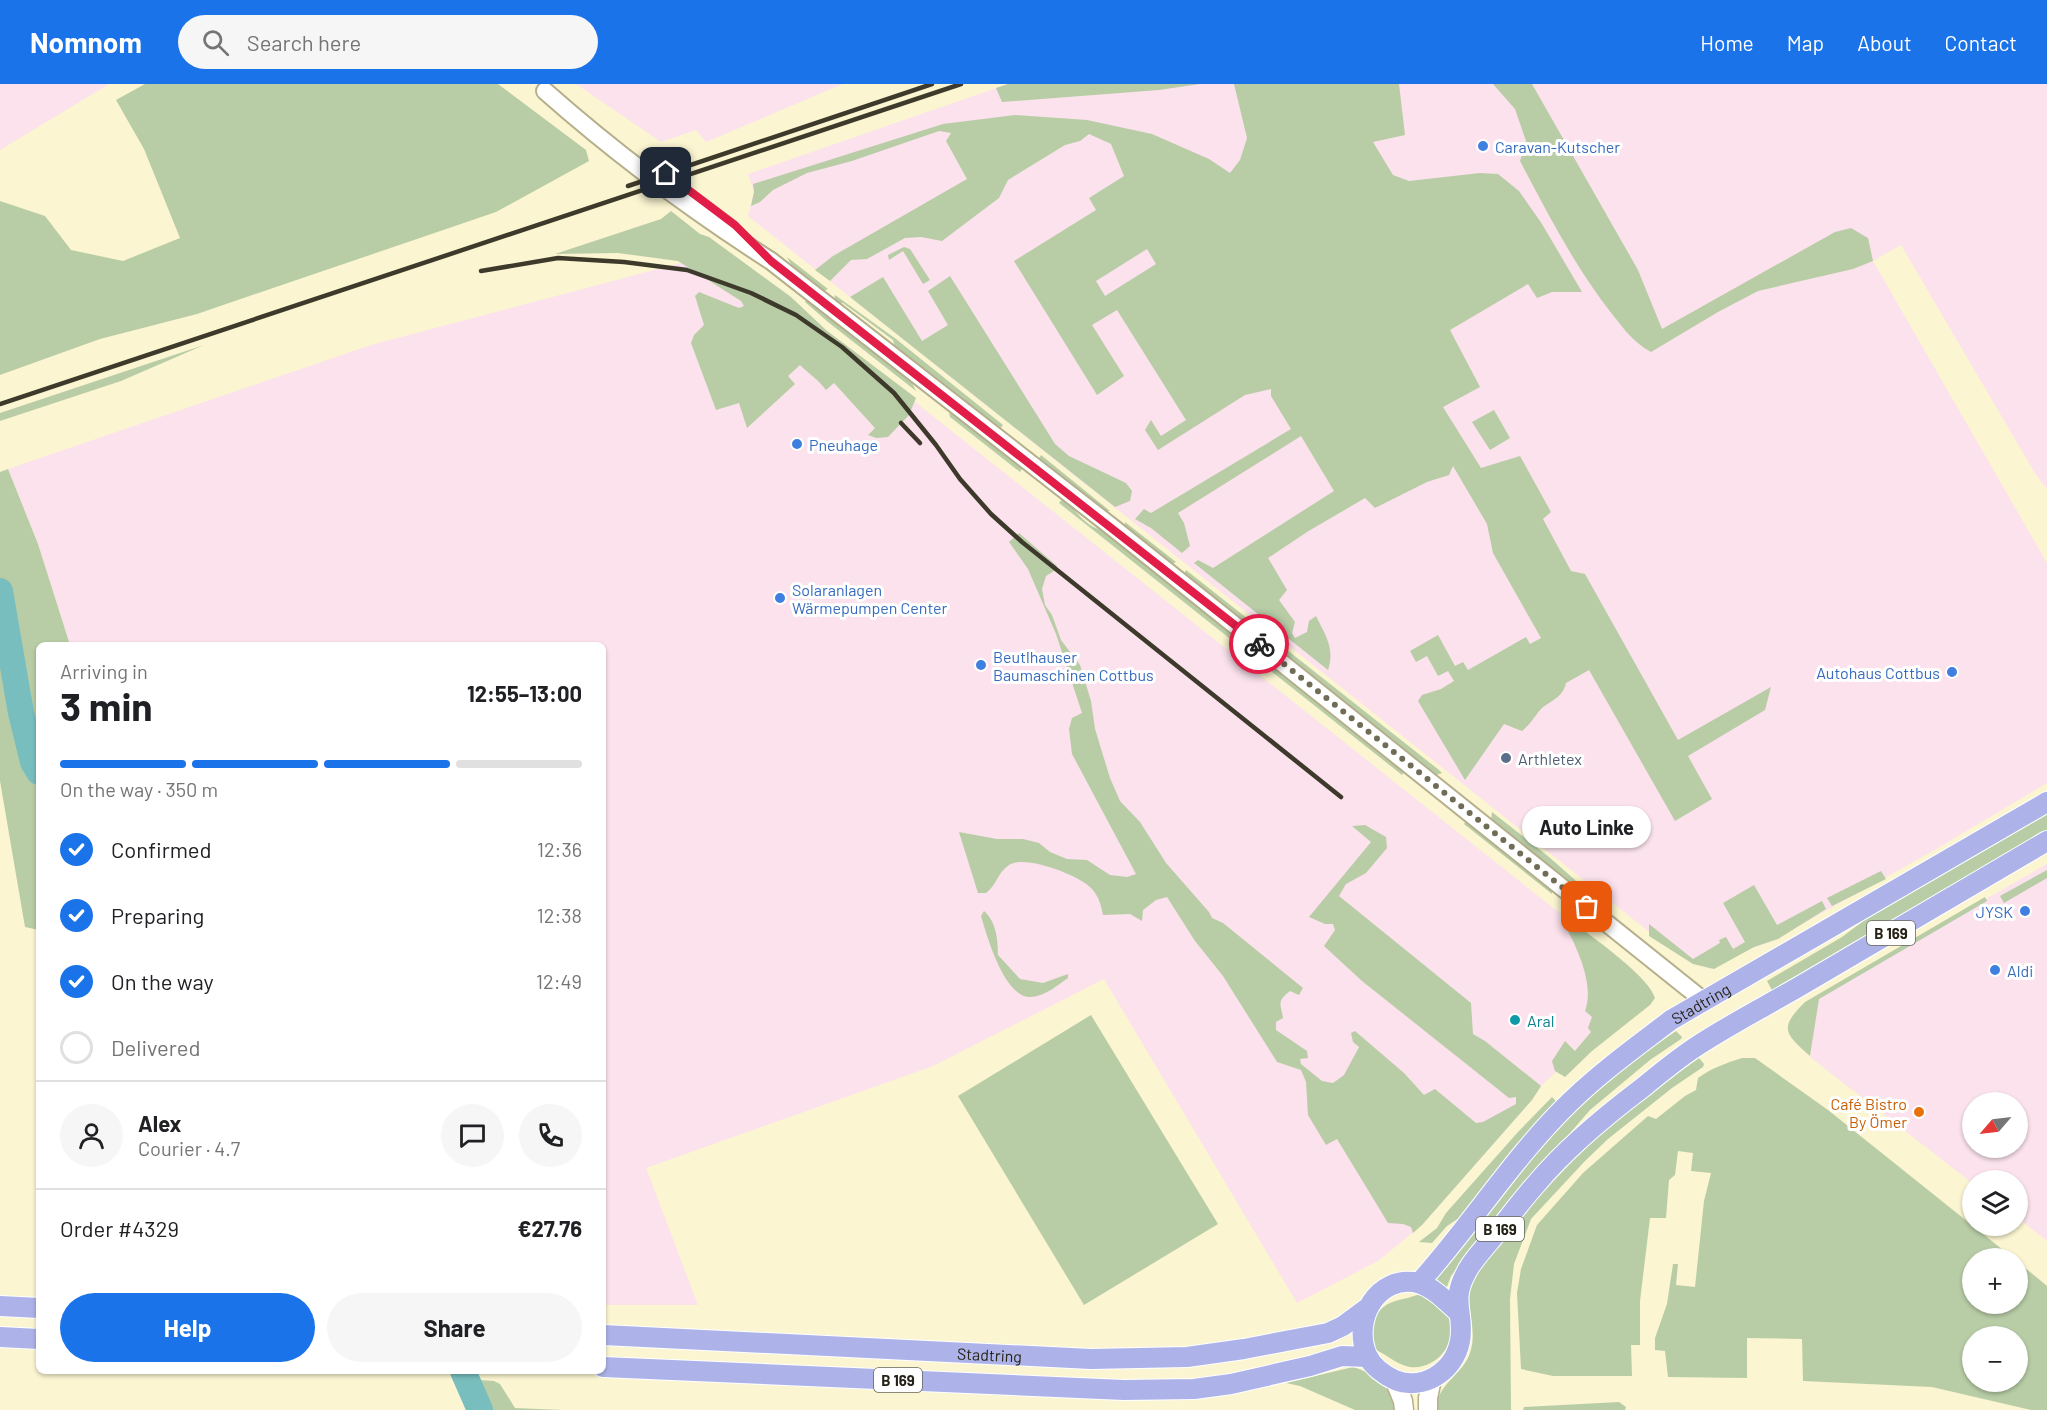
<!DOCTYPE html>
<html lang="en">
<head>
<meta charset="utf-8">
<style>
	body { margin:0; font-family:Barlow,sans-serif; background:#f6f6f6; color:#202124; height:100vh; display:flex; flex-direction:column; font-size:22px; white-space:nowrap }
	* { box-sizing:border-box; margin:0 }
	p { font-size:20px; color:#757577 }
	.icon { flex:none; width:33px; height:33px; fill:none; stroke:currentColor; stroke-width:2; stroke-linecap:round; stroke-linejoin:round }
	.map { position:relative; flex:1; overflow:hidden }
	.details { position:absolute; left:36px; top:558px; width:570px; height:732px; display:flex; flex-direction:column; background:#fff; border-radius:9px; box-shadow:0 2px 4px #0004 }
	.details>* { flex:none }
	.needle { width:39px; rotate:242deg }
	.buttons { position:absolute; left:1962px; top:1008px; display:grid; gap:12px }
	.buttons a { display:grid; place-items:center; width:66px; height:66px; border-radius:50%; background:#fff; box-shadow:0 2px 4px #0004; font-size:30px }
	.pin { position:absolute; display:grid; place-items:center; width:51px; height:51px; color:#fff; margin:-26px; border-radius:12px; box-shadow:0 3px 9px #0006 }
	.courier { position:absolute; display:grid; place-items:center; width:60px; height:60px; margin:-30px; border:4px solid #e11d48; border-radius:50%; background:#fff; color:#222; box-shadow:0 2px 8px #0007 }
	.bubble { position:absolute; height:42px; border-radius:21px; background:#fff; box-shadow:0 2px 4px #0004; font-size:20px; font-weight:700; line-height:42px; text-align:center }
	.head em { font-style:normal; font-weight:700 }
	.head div { display:flex; flex-direction:column-reverse }
	.head { display:flex; align-items:center; justify-content:space-between; height:102px; padding:0 24px }
	h1 { font-size:39px; font-weight:700; line-height:45px }
	.bar { display:grid; grid-template-columns:repeat(4,1fr); gap:9px 6px; align-content:center; height:72px; padding:0 24px }
	.bar i { height:8px; border-radius:4px; background:#e0e0e0 }
	.bar .active { background:#1a73e8 }
	.bar p { grid-column:span 4 }
	.line { display:flex; align-items:center; gap:15px; padding:0 24px; border-top:2px solid #e0e0e0 }
	.line div { flex:1 }
	.round { display:grid; place-items:center; flex:none; width:63px; height:63px; border-radius:32px; background:#f6f6f6 }
	ol { padding:0 24px; list-style:none }
	li { display:flex; align-items:center; gap:18px; height:66px }
	li p { margin-inline-start:auto }
	li .icon { padding:6px; border-radius:50%; background:#1a73e8; color:#fff; stroke-width:4 }
	li:last-child { color:#757577 }
	li i { width:33px; height:33px; border:3px solid #e0e0e0; border-radius:50% }
	.primary-button { display:flex; gap:12px; margin-top:auto; padding:12px 24px }
	.primary-button a { flex:1; height:69px; border-radius:36px; background:#1a73e8; color:#fff; font-size:24px; font-weight:700; line-height:69px; text-align:center }
	.primary-button a+a { background:#f6f6f6; color:#202124 }
	header { display:flex; align-items:center; gap:36px; box-sizing:border-box; height:84px; padding:0 30px; background:#1a73e8; color:#fff }
	header strong { font-size:28px }
	nav { display:flex; gap:33px; margin-inline-start:auto; font-size:21px }
	.search { width:420px; height:54px; background:#f6f6f6; display:flex; align-items:center; gap:15px; box-sizing:border-box; padding:0 21px; border-radius:33px; color:#757577; font-size:22px }
	.map>svg:first-child { display:block }
	.commercial { fill:#fbe2ed; fill-rule:evenodd }
	.green { fill:#b8cda6; fill-rule:evenodd }
	.lines { fill:none; stroke-linecap:round; stroke-linejoin:round }
	.river { stroke:#78bebf; stroke-width:26 }
	.tertiary-casing { stroke:#b5af8c; stroke-width:20 }
	.secondary-casing { stroke:#b5af8c; stroke-width:21 }
	.primary-casing { stroke:#fff; stroke-width:22 }
	.tertiary { stroke:#fff; stroke-width:16 }
	.secondary { stroke:#fff; stroke-width:18 }
	.primary { stroke:#adb3e9; stroke-width:20 }
	.rail { stroke:#3d3a2b; stroke-width:4.5 }
	.done { stroke:#716c57; stroke-width:6; stroke-dasharray:0 10.8 }
	.route { stroke:#e11d48; stroke-width:8 }
	.shop-dot { fill:#3f7fe0; stroke:#fff; stroke-width:2 }
	.service-dot { fill:#5c6f8a; stroke:#fff; stroke-width:2 }
	.culture-dot { fill:#0f9aa8; stroke:#fff; stroke-width:2 }
	.food-dot { fill:#e8710a; stroke:#fff; stroke-width:2 }
	.labels { text-anchor:middle; dominant-baseline:central; stroke-width:6; stroke-linejoin:round; paint-order:stroke }
	.shield { fill:#fff; stroke:#67655c; stroke-width:1.5 }
	.shield-label { font-size:15px; font-weight:bold; fill:#262316 }
	.shop-label { font-size:16px; fill:#366cbe; stroke:#fff; text-anchor:start }
	.service-label { font-size:16px; fill:#4e5e75; stroke:#fff; text-anchor:start }
	.street-label { font-size:16px; fill:#262316; stroke:#fff }
	.culture-label { font-size:16px; fill:#0d838f; stroke:#fff; text-anchor:start }
	.food-label { font-size:16px; fill:#c56008; stroke:#fff; text-anchor:end }
</style>
</head>
<body>
<header>
<strong>Nomnom</strong>
<div class="search"><svg class="icon" aria-label="search" viewBox="0 0 24 24"><circle cx="10" cy="10" r="6"/><path d="M15 15l6 6"/></svg>Search here</div>
<nav><a>Home</a><a>Map</a><a>About</a><a>Contact</a></nav>
</header>
<div class="map">
<svg width="2047" height="1326" viewBox="0 0 2047 1326">
	<rect width="100%" height="100%" fill="#fbf5d1"/>
	<!-- commercial -->
	<g class="commercial">
		<polygon points="0,0 109,0 0,66"/>
		<polygon points="576,0 843,0 706,58 696,46 661,58"/>
		<polygon points="1008,0 2047,0 2047,405 2036,391 1901,161 1873,177 2047,479 2047,699 1931,768 1770,858 1746,866 1710,885 1684,873 1653,851 748,132 754,108 748,90"/>
		<polygon points="722,168 798,223 910,314 1561,830 1589,875 1598,949 1541,1002 1532,1016 1422,1141 1378,1177 1297,1219 1104,895 933,982 646,1084 698,1221 603,1221 603,561 70,561 38,460 8,385 371,261"/>
		<path d="M2047 780V1157L2018 1134V1096H1972V1099L1810 973 1819 911ZM1972 1018H2018V1064H1972Z"/>
	</g>
	<!-- green -->
	<g class="green">
		<polygon points="145,0 498,0 586,66 589,77 496,128 197,230 100,255 0,291 0,117 45,132 71,166 123,177 180,154 144,65 116,16"/>
		<polygon points="1008,0 1200,0 1159,6 1002,18 996,4"/>
		<path d="M1234 0H1399L1405 51 1373 58 1393 91 1409 97 1480 89 1498 90 1519 107 1542 140 1582 208H1552L1537 214 1528 200 1450 246 1480 303 1443 323 1481 384 1520 372 1551 428 1543 435 1571 487 1585 490 1678 656 1771 603 1765 626 1688 672 1712 715 1675 737 1589 586 1566 599C1563 613 1552 616 1542 624 1535 631 1532 639 1522 647L1504 640 1465 696 1418 617 1422 611 1441 605 1454 597 1448 587 1438 592 1427 572 1416 578 1410 567 1438 551 1455 582 1463 578 1468 586 1526 553 1530 560 1541 554 1493 469 1487 440 1453 382 1449 391 1427 398 1375 424 1365 414 1307 448 1268 474 1287 506 1279 516 1295 538 1292 549 1295 554 1307 548 1309 537 1316 532C1326 552 1335 565 1328 586L1194 479 1198 476 1213 484 1334 407 1301 352 1178 429 1184 439 1190 462 1182 469 1151 444 1135 435 1144 425 1151 429 1291 345 1271 312V305L1245 311 1158 366 1145 346 1151 336 1161 352 1186 336 1117 226 1092 241 1124 292 1097 311 1014 177 1096 126 1089 114 1124 92 1111 60 1089 50 1080 57 1065 61 1008 96 999 114 942 157 921 153 905 154 867 175 851 176 830 197 815 186 833 172 967 95 946 57 951 49 939 47 852 77 807 89 773 106 760 118 751 122 754 108 753 100 943 40 1015 31 1087 36 1152 50 1209 75 1230 89 1240 76 1247 54ZM1147 165 1156 180 1105 212 1096 197Z"/>
		<path d="M1493 0H1532L1638 186 1662 245 1835 148 1851 144 1868 154 1873 177 1853 185 1758 207 1718 228 1651 268C1633 258 1625 246 1612 230 1575 183 1548 130 1520 77L1526 57 1515 25Z"/>
		<path d="M671 127 700 150 709 153 791 213 826 246 916 314 909 331 888 353 876 354 868 351 875 344 834 299 826 306C819 296 809 290 800 281L788 292 795 300 747 344 739 319 716 326 691 259 694 251 704 241 695 212 699 208 739 224 744 222 741 217 678 177 618 169 555 170 661 135Z"/>
		<polygon points="904,163 910,165 930,196 923,200 903,167 889,176 888,171"/>
		<polygon points="787,173 828,205 822,208 793,184"/>
		<polygon points="950,192 1055,360 1069,372 1126,399 1132,407 1130,417 1115,423 850,213 883,193 922,257 948,241 928,207"/>
		<polygon points="835,211 896,255 1003,341 999,346 895,264 893,256 843,219 838,219 838,221 834,217"/>
		<polygon points="807,215 909,293 916,307 828,238 805,218"/>
		<polygon points="204,261 121,297 0,337 0,329"/>
		<polygon points="1494,326 1510,354 1490,366 1472,338"/>
		<polygon points="949,329 958,333 1023,383 1020,388 950,333"/>
		<polygon points="1041,371 1110,427 1102,427 1038,376"/>
		<polygon points="8,385 38,460 70,561 39,561 39,846 25,843 0,697 0,388"/>
		<path d="M1063 414C1077 427 1084 442 1104 447L1402 683 1404 688 1402 691 1059 419Z"/>
		<polygon points="1125,438 1176,478 1170,481 1125,445"/>
		<path d="M1019 449 1057 482 1054 487 1046 492 1042 505 1045 521 1052 531 1061 556 1080 581 1091 617 1095 645 1110 694 1120 717 1140 738 1166 779 1209 828 1212 834 1223 839 1303 904 1299 911 1290 907C1276 918 1281 920 1283 934L1276 938V946L1307 967 1308 974 1300 975 1301 980 1322 997 1333 999 1344 991 1359 963 1353 958 1351 949 1355 947 1404 989 1424 1011 1435 1005 1476 1039 1483 1038 1516 1020V1013L1509 1014 1362 897 1324 862 1335 846 1333 840H1325L1309 833 1371 758 1352 742 1365 741 1386 753 1387 764 1366 789 1346 800 1339 812 1471 919 1473 950 1485 957 1541 1002 1532 1016 1422 1141 1413 1149 1411 1143 1403 1140 1388 1139 1337 1055 1326 1061 1308 1031 1306 998 1301 986 1277 978 1223 892 1195 857 1167 813 1156 816 1143 826 1142 837 1130 830 1103 831C1101 821 1099 813 1092 805 1081 792 1025 770 1009 781 998 788 996 802 986 809H978L959 748 997 755H1023L1039 759 1050 768 1067 775 1087 776 1110 791 1127 793 1136 790 1072 670 1069 645 1072 634 1082 629 1056 550 1028 485 1009 458Z"/>
		<polygon points="1186,486 1272,554 1265,557 1183,492"/>
		<polygon points="1282,562 1439,686 1442,689 1436,691 1282,570"/>
		<polygon points="1492,728 1549,773 1592,811 1591,813 1491,736"/>
		<polygon points="2047,729 2047,748 1773,908 1767,897 1842,853 1878,826"/>
		<polygon points="1467,735 1552,804 1552,810 1464,740"/>
		<polygon points="2047,786 2047,794 2004,819 2000,812"/>
		<polygon points="1881,787 1886,795 1832,822 1827,814"/>
		<polygon points="1754,801 1777,841 1822,817 1826,825 1778,855 1754,863 1714,885 1693,880 1649,852 1649,840 1693,875 1720,859 1719,856 1726,853 1733,865 1745,858 1723,819"/>
		<path d="M1985 813 1987 817 1819 915 1810 972C1784 949 1779 944 1805 918Z"/>
		<path d="M984 827C996 837 998 856 998 871L1020 895 1043 899 1068 890V894C1058 901 1044 913 1030 913 1004 913 987 852 981 832Z"/>
		<path d="M1567 834C1587 849 1649 892 1655 914L1650 921 1592 967 1565 993 1555 987 1552 977 1565 957 1575 967 1591 948 1588 944 1592 933 1585 927C1595 901 1577 863 1564 840V836Z"/>
		<polygon points="1091,931 1218,1140 1084,1221 958,1012"/>
		<path d="M1676 947 1682 953 1681 955 1650 976 1590 1026 1525 1101 1451 1192 1445 1208 1433 1199C1465 1163 1492 1121 1523 1084 1567 1031 1619 985 1676 947Z"/>
		<path d="M1699 974 1704 980 1703 983 1672 1004 1608 1055 1585 1077 1531 1135 1514 1180 1510 1215 1511 1326H1436C1437 1299 1462 1292 1470 1269 1479 1242 1462 1221 1473 1197 1481 1180 1497 1165 1508 1150 1565 1078 1624 1025 1699 974Z"/>
		<path d="M1742 974H1755L1828 1026 2013 1174H1972V1220H2018V1178L2047 1202V1326H2031L1932 1303 1803 1297 1802 1255 1747 1254V1294L1668 1293 1665 1267 1655 1266V1254L1667 1220 1673 1180H1678L1676 1201 1695 1203 1704 1117 1711 1089 1691 1087 1693 1069 1678 1067 1675 1091 1669 1096 1666 1134H1650L1640 1217V1261H1631L1632 1292H1553L1521 1285 1517 1209 1521 1185 1537 1141 1583 1089 1648 1032 1656 1035 1685 1012 1696 1006 1698 994C1712 984 1726 979 1742 974ZM1972 1252H2018V1298H1972Z"/>
		<polygon points="1552,1013 1557,1018 1462,1132 1447,1142 1432,1159 1419,1158 1437,1144 1446,1129 1518,1048"/>
		<path d="M1423 1208C1432 1216 1444 1222 1449 1234 1459 1259 1436 1286 1410 1283 1394 1280 1384 1267 1368 1263 1367 1251 1368 1246 1374 1235 1386 1212 1403 1219 1423 1208Z"/>
		<path d="M1353 1283C1380 1291 1387 1302 1398 1326H1355L1300 1302 1286 1299Z"/>
		<polygon points="452,1294 494,1297 500,1300 515,1324 563,1326 467,1326"/>
		<polygon points="1619,1318 1626,1323 1625,1326 1523,1326 1524,1323"/>
	</g>
	<g class="lines">
		<!-- river -->
		<g class="river">
			<polyline points="0,507 21,629 33,678 39,688"/>
			<polyline points="463,1287 480,1326"/>
		</g>
		<defs>
			<path id="tertiary" d="M545 7C614 68 693 127 771 177L1112 443 1704 917"/>
			<g id="secondary">
				<polyline points="1394,1295 1403,1317 1404,1326"/>
				<polyline points="1428,1326 1428,1314 1432,1295"/>
			</g>
			<g id="primary">
				<path id="s1" d="M1419 1199C1472 1140 1514 1072 1571 1017 1602 987 1637 962 1671 936L2047 718"/>
				<polyline points="0,1222 39,1224"/>
				<path d="M1458 1228C1447 1218 1433 1203 1418 1199 1377 1190 1352 1236 1367 1271 1372 1282 1384 1291 1395 1296 1423 1307 1454 1288 1460 1257 1465 1230 1450 1218 1466 1189 1471 1178 1481 1168 1489 1158 1505 1139 1520 1118 1537 1099 1567 1063 1605 1032 1642 1004 1659 990 1676 976 1694 964 1730 940 1770 920 1807 898 1887 851 1967 804 2047 757"/>
				<path id="s2" d="M603 1251 1091 1275 1187 1273 1244 1265 1328 1249 1343 1242 1366 1225"/>
				<polyline points="0,1253 39,1255"/>
				<polyline points="603,1283 1124,1306 1194,1305 1231,1300 1310,1282 1342,1272 1367,1273"/>
			</g>
		</defs>
		<!-- tertiary casing -->
		<use href="#tertiary" class="tertiary-casing"/>
		<!-- secondary casing -->
		<use href="#secondary" class="secondary-casing"/>
		<!-- primary casing -->
		<use href="#primary" class="primary-casing"/>
		<!-- tertiary -->
		<use href="#tertiary" class="tertiary"/>
		<!-- secondary -->
		<use href="#secondary" class="secondary"/>
		<!-- primary -->
		<use href="#primary" class="primary"/>
		<!-- rail -->
		<g class="rail">
			<polyline points="628,102 932,0"/>
			<polyline points="481,187 558,174 624,178 687,186 751,209 796,231 842,263 894,309 936,361 960,395 991,430 1022,458 1341,713"/>
			<polyline points="0,320 961,0"/>
			<polyline points="901,339 920,359"/>
		</g>
	</g>
	<g class="lines">
		<!-- done -->
		<polyline class="done" points="1259,560 1587,823"/>
		<!-- route -->
		<polyline class="route" points="666,89 735,141 771,177 1259,560"/>
	</g>
	<!-- markers -->
	<g class="shop-dot">
		<circle cx="1483" cy="62" r="6"/>
		<circle cx="797" cy="360" r="6"/>
		<circle cx="780" cy="514" r="6"/>
		<circle cx="981" cy="581" r="6"/>
		<circle cx="1952" cy="588" r="6"/>
		<circle cx="2025" cy="827" r="6"/>
		<circle cx="1995" cy="886" r="6"/>
	</g>
	<circle class="service-dot" cx="1506" cy="674" r="6"/>
	<circle class="culture-dot" cx="1515" cy="936" r="6"/>
	<circle class="food-dot" cx="1919" cy="1028" r="6"/>
	<g class="labels">
		<!-- shield labels -->
		<g class="shield">
			<rect x="1867" y="837" width="48" height="24" rx="4.5"/>
			<rect x="1476" y="1133" width="48" height="24" rx="4.5"/>
			<rect x="874" y="1284" width="48" height="24" rx="4.5"/>
		</g>
		<g class="shield-label">
			<text x="1891" y="849">B 169</text>
			<text x="1500" y="1145">B 169</text>
			<text x="898" y="1296">B 169</text>
		</g>
		<!-- shop labels -->
		<g class="shop-label">
			<text x="1495" y="62">Caravan-Kutscher</text>
			<text x="809" y="360">Pneuhage</text>
			<text x="792" y="505">Solaranlagen<tspan x="792" dy="18">Wärmepumpen Center</tspan></text>
			<text x="993" y="572">Beutlhauser<tspan x="993" dy="18">Baumaschinen Cottbus</tspan></text>
			<text x="1940" y="588" text-anchor="end">Autohaus Cottbus</text>
			<text x="2013" y="827" text-anchor="end">JYSK</text>
			<text x="2007" y="886">Aldi</text>
		</g>
		<!-- service labels -->
		<g class="service-label">
			<text x="1518" y="674">Arthletex</text>
		</g>
		<!-- street labels -->
		<g class="street-label">
			<text stroke="none"><textPath href="#s1" startOffset="400">Stadtring</textPath></text>
			<text stroke="none"><textPath href="#s2" startOffset="387">Stadtring</textPath></text>
		</g>
		<!-- culture labels -->
		<g class="culture-label">
			<text x="1527" y="936">Aral</text>
		</g>
		<!-- food labels -->
		<g class="food-label">
			<text x="1907" y="1019">Café Bistro<tspan x="1907" dy="18">By Ömer</tspan></text>
		</g>
	</g>
</svg>
<div class="buttons">
<a><svg class="needle" viewBox="-14 -14 28 28"><path d="M0-13l5 13h-10z" fill="#e53935"/><path d="M0 13l5-13h-10z" fill="#757577"/></svg></a>
<a><svg class="icon" aria-label="layers" viewBox="0 0 24 24"><path d="M12 4l9 5-9 5-9-5zM3 14l9 5 9-5"/></svg></a>
<a>+</a>
<a>−</a>
</div>
<div class="pin" style="left:1587px;top:823px;background:#ea580c"><svg class="icon" aria-label="bag" viewBox="0 0 24 24"><path d="M5 8h14l-1 12H6zM9 8a3 3 0 0 1 6 0"/></svg></div>
<div class="pin" style="left:666px;top:89px;background:#1f2937"><svg class="icon" aria-label="home" viewBox="0 0 24 24"><path d="M3 11l9-7 9 7M6 9v11h12V9"/></svg></div>
<div class="courier" style="left:1259px;top:560px"><svg class="icon" aria-label="bike" viewBox="0 0 24 24"><circle cx="6" cy="16" r="4"/><circle cx="18" cy="16" r="4"/><path d="M6 16l4-8h5l3 8M10 8l3 8H6M13 5h3"/></svg></div>
<div class="bubble" style="left:1522px;top:722px;width:129px">Auto Linke</div>
<section class="details">
<div class="head"><div><h1>3 min</h1><p>Arriving in</p></div><em>12:55–13:00</em></div>
<div class="bar"><i class="active"></i><i class="active"></i><i class="active"></i><i></i><p>On the way · 350 m</p></div>
<ol>
<li><svg class="icon" aria-label="check" viewBox="0 0 24 24"><path d="M5 12l5 5 9-10"/></svg>Confirmed<p>12:36</p></li>
<li><svg class="icon" aria-label="check" viewBox="0 0 24 24"><path d="M5 12l5 5 9-10"/></svg>Preparing<p>12:38</p></li>
<li><svg class="icon" aria-label="check" viewBox="0 0 24 24"><path d="M5 12l5 5 9-10"/></svg>On the way<p>12:49</p></li>
<li><i></i>Delivered</li>
</ol>
<div class="line" style="height:108px"><a class="round"><svg class="icon" aria-label="person" viewBox="0 0 24 24"><circle cx="12" cy="8" r="4"/><path d="M4 21q1-7 8-7t8 7"/></svg></a><div><b>Alex</b><p>Courier · 4.7</p></div><a class="round"><svg class="icon" aria-label="chat" viewBox="0 0 24 24"><path d="M4 5h16v11H9l-5 4z"/></svg></a><a class="round"><svg class="icon" aria-label="phone" viewBox="0 0 24 24"><path d="M5 4h4l2 5-3 2q2 4 5 5l2-3 5 2v4C11 20 4 13 5 4z"/></svg></a></div>
<div class="line" style="height:78px"><div>Order #4329</div><b>€27.76</b></div>
<div class="primary-button"><a>Help</a><a>Share</a></div>
</section>
</div>
</body>
</html>
